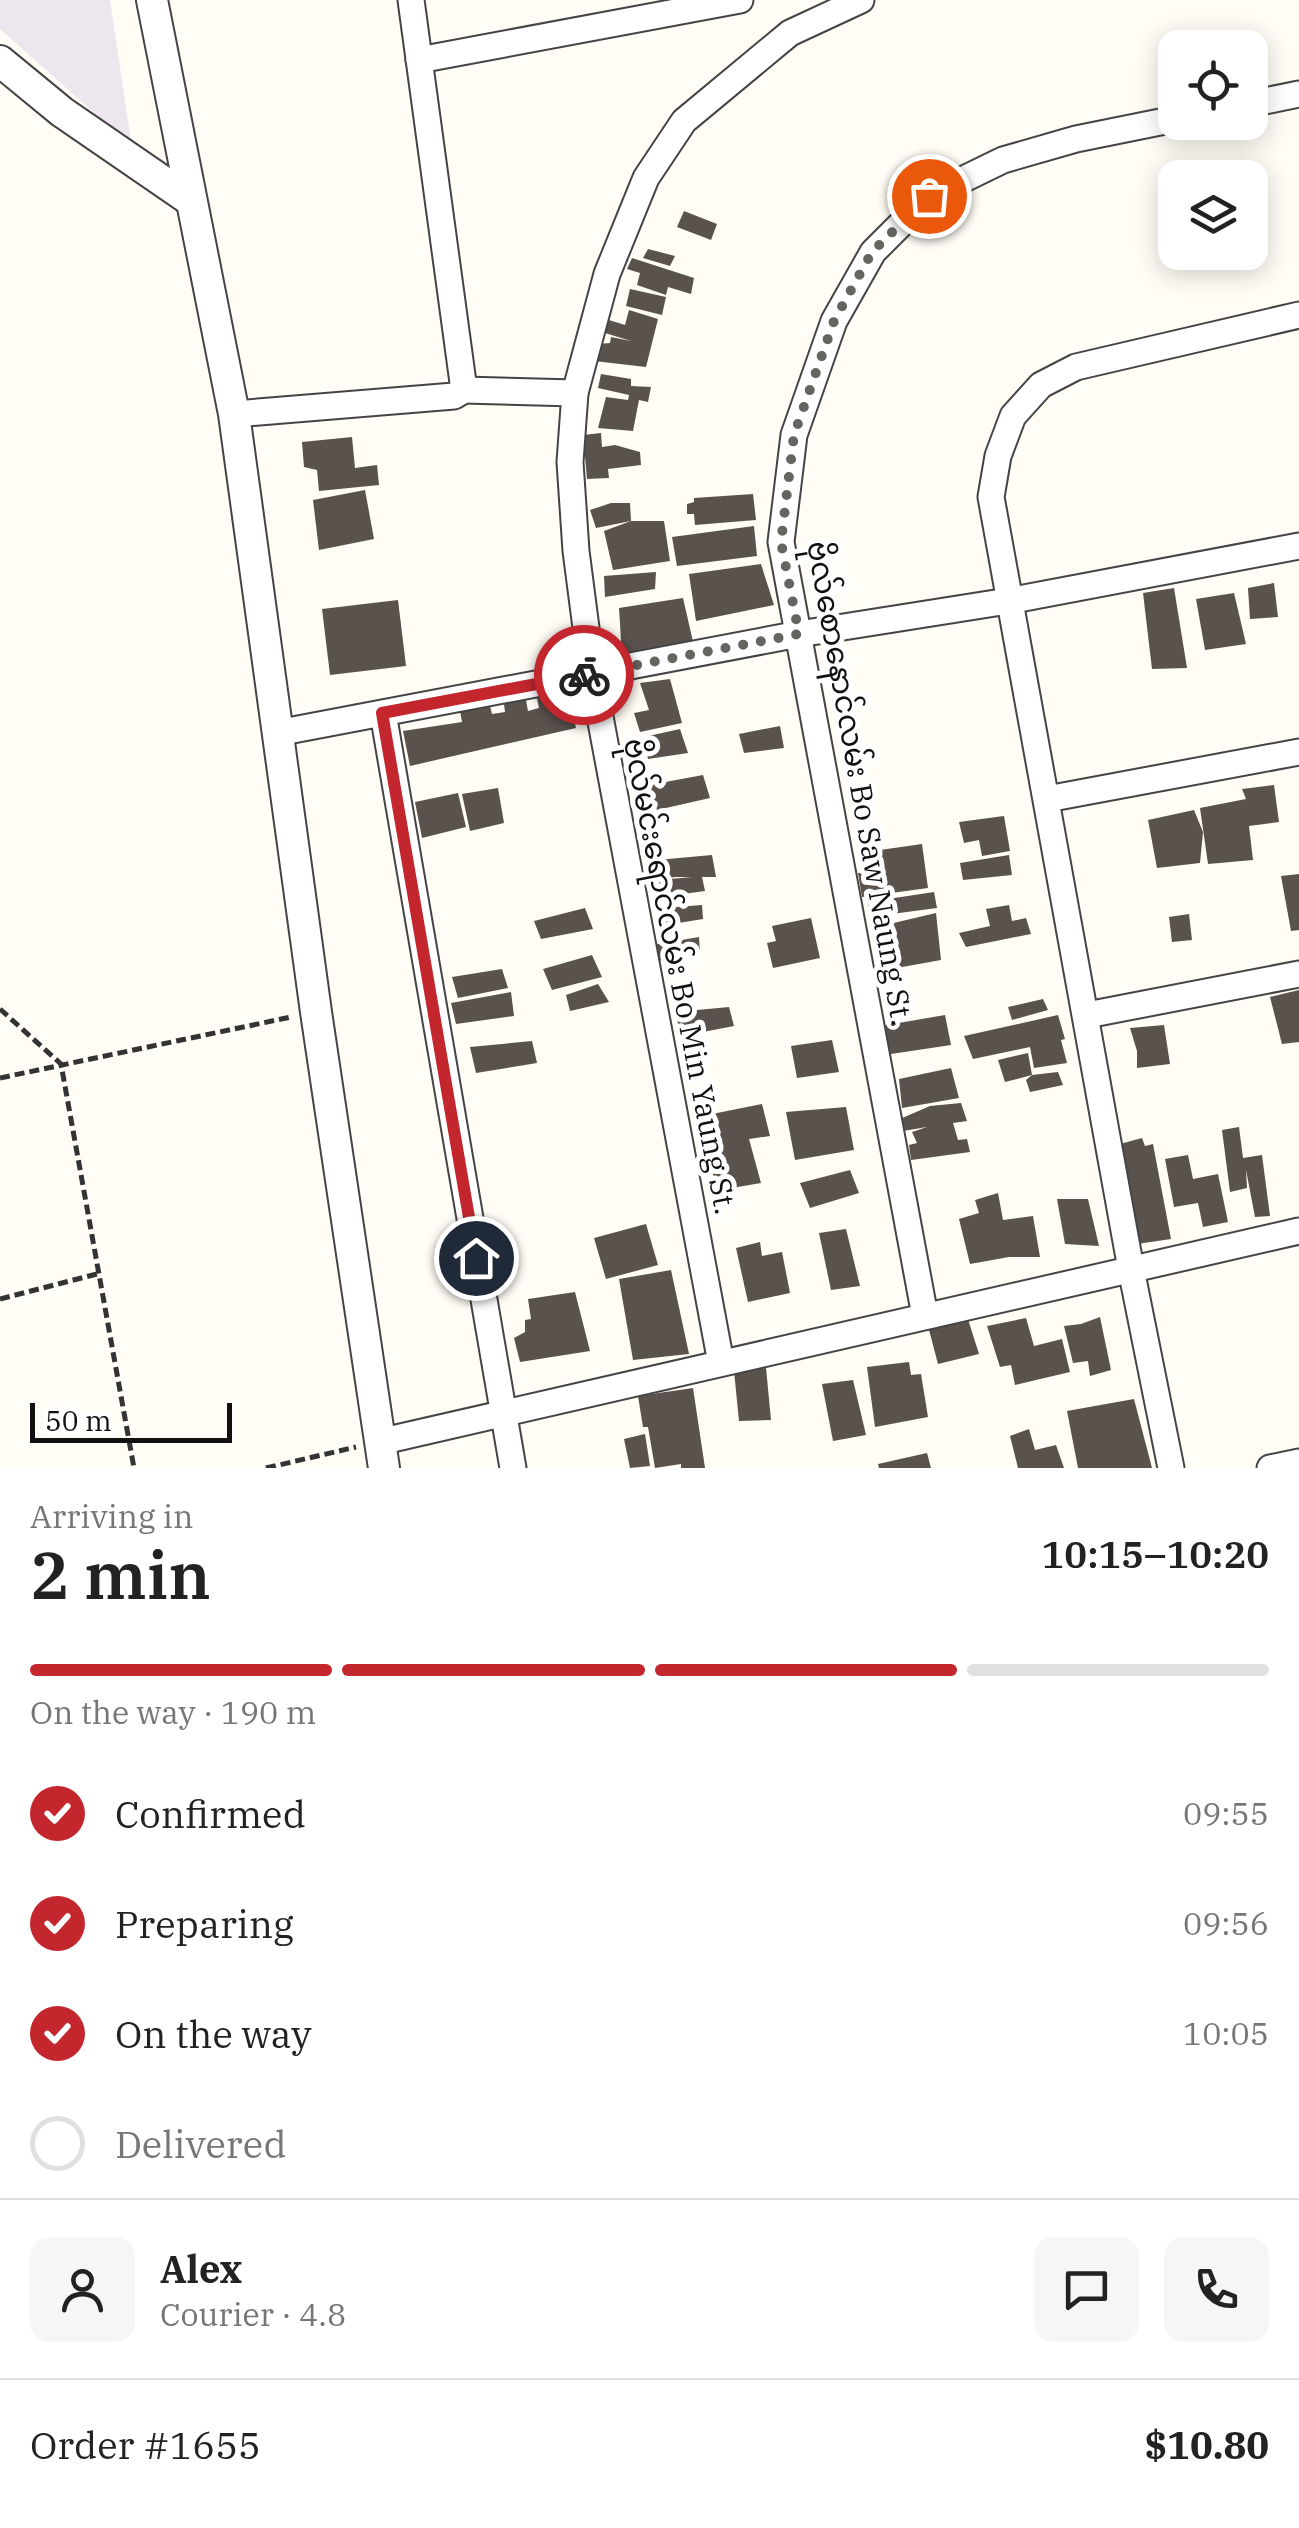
<!DOCTYPE html>
<html lang="en">
<head>
<meta charset="utf-8">
<style>
	body { margin:0; font-family:"IBM Plex Serif","Noto Sans Myanmar",serif; background:#f6f6f6; color:#222; height:100vh; display:flex; flex-direction:column; font-size:38px; white-space:nowrap }
	* { box-sizing:border-box; margin:0 }
	p { font-size:32px; color:#767676 }
	.icon { flex:none; width:55px; height:55px; fill:none; stroke:currentColor; stroke-width:2; stroke-linecap:round; stroke-linejoin:round }
	.map { position:relative; height:1468px; overflow:hidden }
	.drawer { display:flex; flex-direction:column; background:#fff; flex:1 }
	.drawer>* { flex:none }
	.fabs { position:absolute; left:1158px; top:30px; display:grid; gap:20px }
	.fabs a { display:grid; place-items:center; width:110px; height:110px; border-radius:20px; background:#fff; box-shadow:0 5px 25px #0003; font-size:50px }
	.scale { position:absolute; left:30px; bottom:25px; width:202px; box-sizing:border-box; padding-left:10px; border:5px solid #111; border-top:0; font-size:28px; line-height:35px; white-space:nowrap; color:#111; -webkit-text-stroke:8px #fff; paint-order:stroke }
	.pin { position:absolute; display:grid; place-items:center; width:85px; height:85px; color:#fff; margin:-42px; border:5px solid #fff; border-radius:50%; box-shadow:0 2px 10px #0007 }
	.courier { position:absolute; display:grid; place-items:center; width:100px; height:100px; margin:-50px; border:8px solid #c4262e; border-radius:50%; background:#fff; color:#222; box-shadow:0 2px 12px #0007 }
	.summary em { font-style:normal; font-weight:600 }
	.summary div { display:flex; flex-direction:column-reverse }
	.summary { display:flex; align-items:center; justify-content:space-between; height:170px; padding:0 30px }
	h1 { font-size:65px; font-weight:600; line-height:75px }
	.bar { display:grid; grid-template-columns:repeat(4,1fr); gap:15px 10px; align-content:center; height:120px; padding:0 30px }
	.bar i { height:12px; border-radius:8px; background:#e0e0e0 }
	.bar .selected { background:#c4262e }
	.bar p { grid-column:span 4 }
	.line { display:flex; align-items:center; gap:25px; padding:0 30px; border-top:2px solid #e0e0e0 }
	.line div { flex:1 }
	.round { display:grid; place-items:center; flex:none; width:105px; height:105px; border-radius:20px; background:#f6f6f6 }
	ol { padding:0 30px; list-style:none }
	li { display:flex; align-items:center; gap:30px; height:110px }
	li p { margin-inline-start:auto }
	li .icon { padding:10px; border-radius:50%; background:#c4262e; color:#fff; stroke-width:4 }
	li:last-child { color:#767676 }
	li i { width:55px; height:55px; border:5px solid #e0e0e0; border-radius:50% }
	.map>svg:first-child { display:block }
	.industrial { fill:#eee6ef }
	.building { fill:#5a524d }
	.lines { fill:none; stroke-linecap:round; stroke-linejoin:round }
	.minor-casing { stroke:#444; stroke-width:29 }
	.tertiary-casing { stroke:#444; stroke-width:34 }
	.path { stroke:#333; stroke-width:5; stroke-dasharray:10 5; stroke-linecap:butt }
	.minor { stroke:#fff; stroke-width:25 }
	.tertiary { stroke:#fff; stroke-width:30 }
	.done { stroke:#646461; stroke-width:10; stroke-dasharray:0 18 }
	.route { stroke:#c4262e; stroke-width:12 }
	.labels { text-anchor:middle; dominant-baseline:central; stroke-width:10; stroke-linejoin:round; paint-order:stroke }
	.street-label { font-size:30px; fill:#111; stroke:#fff }
</style>
</head>
<body>
<div class="map">
<svg width="1299" height="1468" viewBox="0 0 1299 1468">
	<rect width="100%" height="100%" fill="#fffdf5"/>
	<!-- industrial -->
	<polygon class="industrial" points="0,0 110,0 131,141 103,121 0,29"/>
	<!-- building -->
	<g class="building">
		<polygon points="684,211 717,224 711,240 677,227"/>
		<polygon points="648,249 675,256 670,266 643,258"/>
		<polygon points="632,258 694,278 691,294 668,287 666,295 637,285 640,273 627,269"/>
		<polygon points="630,289 666,297 662,315 626,306"/>
		<polygon points="629,310 658,319 646,367 594,361 598,344 610,343 611,337 631,341 605,333 609,320 625,325"/>
		<polygon points="601,374 631,379 631,386 651,387 648,402 639,400 633,431 598,428 606,397 628,400 629,395 598,388"/>
		<polygon points="601,433 602,447 615,445 640,452 641,465 608,469 609,478 587,479 583,435"/>
		<polygon points="352,437 355,468 377,465 379,485 319,491 317,470 304,467 302,442"/>
		<polygon points="365,490 374,539 319,550 313,500"/>
		<polygon points="753,494 756,520 695,525 694,514 687,514 687,504 694,502 694,498"/>
		<polygon points="611,503 630,503 631,521 596,528 590,510"/>
		<polygon points="631,521 664,521 670,561 613,570 604,531"/>
		<polygon points="754,526 757,556 677,566 672,537"/>
		<polygon points="761,564 774,605 696,621 689,574"/>
		<polygon points="656,572 655,589 605,597 604,576"/>
		<polygon points="1274,583 1278,617 1250,619 1248,588"/>
		<polygon points="1174,588 1187,668 1152,669 1143,593"/>
		<polygon points="1234,593 1246,644 1205,650 1196,599"/>
		<polygon points="683,598 694,646 622,657 619,608"/>
		<polygon points="398,600 406,666 330,675 322,609"/>
		<polygon points="670,679 682,723 640,732 634,713 649,710 640,683"/>
		<polygon points="551,695 553,707 571,704 576,728 410,766 403,731 462,722 460,711 490,706 492,714 505,712 504,704 526,700 528,711 539,708 537,698"/>
		<polygon points="780,726 784,748 744,753 739,734"/>
		<polygon points="680,729 688,753 648,759 644,737"/>
		<polygon points="703,775 710,798 657,810 649,785"/>
		<polygon points="1274,785 1279,822 1249,826 1253,860 1208,864 1200,808 1246,799 1242,789"/>
		<polygon points="498,788 504,823 470,831 462,794"/>
		<polygon points="458,793 466,827 422,838 415,802"/>
		<polygon points="1194,810 1203,832 1200,863 1157,868 1148,820"/>
		<polygon points="1004,816 1010,851 982,856 979,840 964,843 959,822"/>
		<polygon points="922,844 928,888 862,897 858,873 876,871 873,851"/>
		<polygon points="712,855 716,877 702,877 705,891 661,897 659,880 692,877 675,877 659,880 647,883 646,861"/>
		<polygon points="1009,855 1012,875 963,880 960,863"/>
		<polygon points="1299,874 1299,930 1291,931 1281,876"/>
		<polygon points="934,892 937,908 869,917 868,902"/>
		<polygon points="702,905 703,919 666,925 663,908"/>
		<polygon points="1009,905 1012,921 1026,918 1031,934 966,947 959,933 990,926 986,909"/>
		<polygon points="585,908 593,929 541,939 534,921"/>
		<polygon points="936,913 941,960 891,969 885,925"/>
		<polygon points="1189,914 1192,940 1172,942 1169,917"/>
		<polygon points="811,918 820,958 773,968 767,943 776,941 772,926"/>
		<polygon points="699,937 700,954 682,954 656,962 652,945"/>
		<polygon points="592,955 602,977 552,990 543,969"/>
		<polygon points="502,969 508,988 458,998 452,977"/>
		<polygon points="598,984 609,1002 570,1011 566,995"/>
		<polygon points="1299,990 1299,1042 1282,1044 1270,997"/>
		<polygon points="511,992 514,1016 456,1024 451,1003"/>
		<polygon points="1043,999 1048,1010 1012,1020 1008,1007"/>
		<polygon points="729,1007 734,1026 682,1036 676,1017 697,1010"/>
		<polygon points="945,1015 951,1045 891,1054 881,1026"/>
		<polygon points="1058,1015 1065,1039 1061,1040 1067,1063 1034,1068 1030,1047 973,1059 964,1036"/>
		<polygon points="1164,1025 1170,1064 1137,1068 1137,1051 1130,1028"/>
		<polygon points="832,1040 839,1072 797,1078 791,1046"/>
		<polygon points="532,1041 537,1063 476,1073 470,1047"/>
		<polygon points="1028,1053 1032,1075 1058,1072 1063,1085 1030,1092 1026,1080 1032,1075 1005,1082 998,1060"/>
		<polygon points="951,1068 959,1098 902,1108 899,1079"/>
		<polygon points="961,1103 967,1121 953,1123 958,1140 967,1139 970,1152 911,1160 909,1145 917,1143 912,1132 927,1127 903,1131 900,1119 930,1106"/>
		<polygon points="762,1104 770,1136 749,1139 761,1183 720,1190 707,1161 706,1147 711,1146 707,1115"/>
		<polygon points="846,1107 854,1150 795,1160 786,1112"/>
		<polygon points="1239,1127 1243,1158 1262,1155 1270,1216 1255,1217 1246,1170 1247,1188 1230,1192 1222,1130"/>
		<polygon points="1142,1138 1145,1146 1153,1144 1171,1239 1137,1244 1120,1144"/>
		<polygon points="1188,1155 1193,1179 1218,1174 1228,1222 1203,1227 1198,1203 1174,1207 1165,1159"/>
		<polygon points="850,1170 859,1193 810,1208 800,1183"/>
		<polygon points="998,1193 1003,1220 1033,1216 1040,1257 1009,1257 970,1264 959,1219 979,1213 975,1200"/>
		<polygon points="1057,1199 1088,1199 1099,1246 1065,1244"/>
		<polygon points="646,1224 658,1265 606,1279 594,1238"/>
		<polygon points="846,1229 860,1286 831,1290 819,1233"/>
		<polygon points="760,1242 762,1256 782,1252 790,1293 748,1302 736,1248"/>
		<polygon points="671,1270 689,1354 633,1360 619,1279"/>
		<polygon points="575,1292 590,1351 520,1362 514,1338 525,1332 525,1320 531,1319 528,1299"/>
		<polygon points="967,1316 979,1354 938,1364 928,1326"/>
		<polygon points="1100,1317 1111,1370 1090,1376 1088,1361 1073,1363 1064,1326 1081,1324"/>
		<polygon points="1026,1318 1034,1346 1062,1339 1070,1372 1015,1385 1011,1365 1000,1367 987,1326"/>
		<polygon points="909,1362 911,1375 921,1374 928,1417 875,1427 867,1367"/>
		<polygon points="766,1368 771,1420 739,1421 734,1371"/>
		<polygon points="853,1380 866,1435 833,1441 822,1384"/>
		<polygon points="693,1388 705,1468 681,1468 681,1464 655,1468 648,1427 643,1427 638,1396"/>
		<polygon points="1134,1399 1152,1468 1078,1468 1067,1411"/>
		<polygon points="1029,1429 1035,1450 1056,1445 1064,1468 1018,1468 1010,1436"/>
		<polygon points="645,1434 650,1466 630,1468 624,1439"/>
		<polygon points="927,1453 931,1468 879,1468 878,1464"/>
	</g>
	<g class="lines">
		<defs>
			<g id="minor">
				<polyline points="419,60 740,0"/>
				<polyline points="1250,104 1299,94"/>
				<polyline points="464,390 575,393"/>
				<polyline points="234,414 454,396 464,390 411,0"/>
				<polyline points="383,713 513,1468"/>
				<polyline points="277,733 799,634 1008,601 1299,546"/>
				<polyline points="1047,799 1299,752"/>
				<polyline points="1087,1015 1299,974"/>
				<polyline points="925,1316 781,542 794,435 834,321 873,252 929,196 1003,160 1076,139 1175,119"/>
				<polyline points="721,1363 592,674 576,551 570,462 575,393 607,274 646,178 684,121 790,33 861,0"/>
				<polyline points="379,1442 1299,1231"/>
				<polyline points="1171,1468 1131,1269 991,497 998,456 1013,416 1041,385 1076,367 1299,315"/>
				<polyline points="1270,1468 1299,1462"/>
			</g>
			<g id="tertiary">
				<polyline points="152,0 234,414 316,1012 384,1468"/>
				<polyline points="0,61 62,112 190,200"/>
			</g>
		</defs>
		<!-- minor casing -->
		<use href="#minor" class="minor-casing"/>
		<!-- tertiary casing -->
		<use href="#tertiary" class="tertiary-casing"/>
		<!-- path -->
		<g class="path">
			<polyline points="0,1009 61,1064 134,1468"/>
			<polyline points="0,1078 291,1017"/>
			<polyline points="0,1299 97,1274"/>
			<polyline points="266,1468 356,1447"/>
		</g>
		<!-- minor -->
		<use href="#minor" class="minor"/>
		<!-- tertiary -->
		<use href="#tertiary" class="tertiary"/>
	</g>
	<g class="lines">
		<!-- done -->
		<polyline class="done" points="584,675 799,634 781,542 794,435 834,321 872,252 929,196"/>
		<!-- route -->
		<polyline class="route" points="476,1258 382,713 584,675"/>
	</g>
	<g class="labels">
		<!-- street labels -->
		<g class="street-label">
			<text transform="translate(861 783) rotate(80)">ဗိုလ်စောနောင်လမ်း Bo Saw Naung St.</text>
			<text transform="translate(681 976) rotate(79)">ဗိုလ်မင်းရောင်လမ်း Bo Min Yaung St.</text>
		</g>
	</g>
</svg>
<div class="fabs">
<a><svg class="icon" aria-label="locate" viewBox="0 0 24 24"><circle cx="12" cy="12" r="6"/><path d="M12 2v4M12 18v4M2 12h4M18 12h4"/></svg></a>
<a><svg class="icon" aria-label="layers" viewBox="0 0 24 24"><path d="M12 4l9 5-9 5-9-5zM3 14l9 5 9-5"/></svg></a>
</div>
<div class="scale">50 m</div>
<div class="pin" style="left:929px;top:196px;background:#ea580c"><svg class="icon" aria-label="bag" viewBox="0 0 24 24"><path d="M5 8h14l-1 12H6zM9 8a3 3 0 0 1 6 0"/></svg></div>
<div class="pin" style="left:476px;top:1258px;background:#1f2937"><svg class="icon" aria-label="home" viewBox="0 0 24 24"><path d="M3 11l9-7 9 7M6 9v11h12V9"/></svg></div>
<div class="courier" style="left:584px;top:675px"><svg class="icon" aria-label="bike" viewBox="0 0 24 24"><circle cx="6" cy="16" r="4"/><circle cx="18" cy="16" r="4"/><path d="M6 16l4-8h5l3 8M10 8l3 8H6M13 5h3"/></svg></div>
</div>
<section class="drawer">
<div class="summary"><div><h1>2 min</h1><p>Arriving in</p></div><em>10:15–10:20</em></div>
<div class="bar"><i class="selected"></i><i class="selected"></i><i class="selected"></i><i></i><p>On the way · 190 m</p></div>
<ol>
<li><svg class="icon" aria-label="check" viewBox="0 0 24 24"><path d="M5 12l5 5 9-10"/></svg>Confirmed<p>09:55</p></li>
<li><svg class="icon" aria-label="check" viewBox="0 0 24 24"><path d="M5 12l5 5 9-10"/></svg>Preparing<p>09:56</p></li>
<li><svg class="icon" aria-label="check" viewBox="0 0 24 24"><path d="M5 12l5 5 9-10"/></svg>On the way<p>10:05</p></li>
<li><i></i>Delivered</li>
</ol>
<div class="line" style="height:180px"><a class="round"><svg class="icon" aria-label="person" viewBox="0 0 24 24"><circle cx="12" cy="8" r="4"/><path d="M4 21q1-7 8-7t8 7"/></svg></a><div><b>Alex</b><p>Courier · 4.8</p></div><a class="round"><svg class="icon" aria-label="chat" viewBox="0 0 24 24"><path d="M4 5h16v11H9l-5 4z"/></svg></a><a class="round"><svg class="icon" aria-label="phone" viewBox="0 0 24 24"><path d="M5 4h4l2 5-3 2q2 4 5 5l2-3 5 2v4C11 20 4 13 5 4z"/></svg></a></div>
<div class="line" style="height:130px"><div>Order #1655</div><b>$10.80</b></div>
</section>
</body>
</html>
